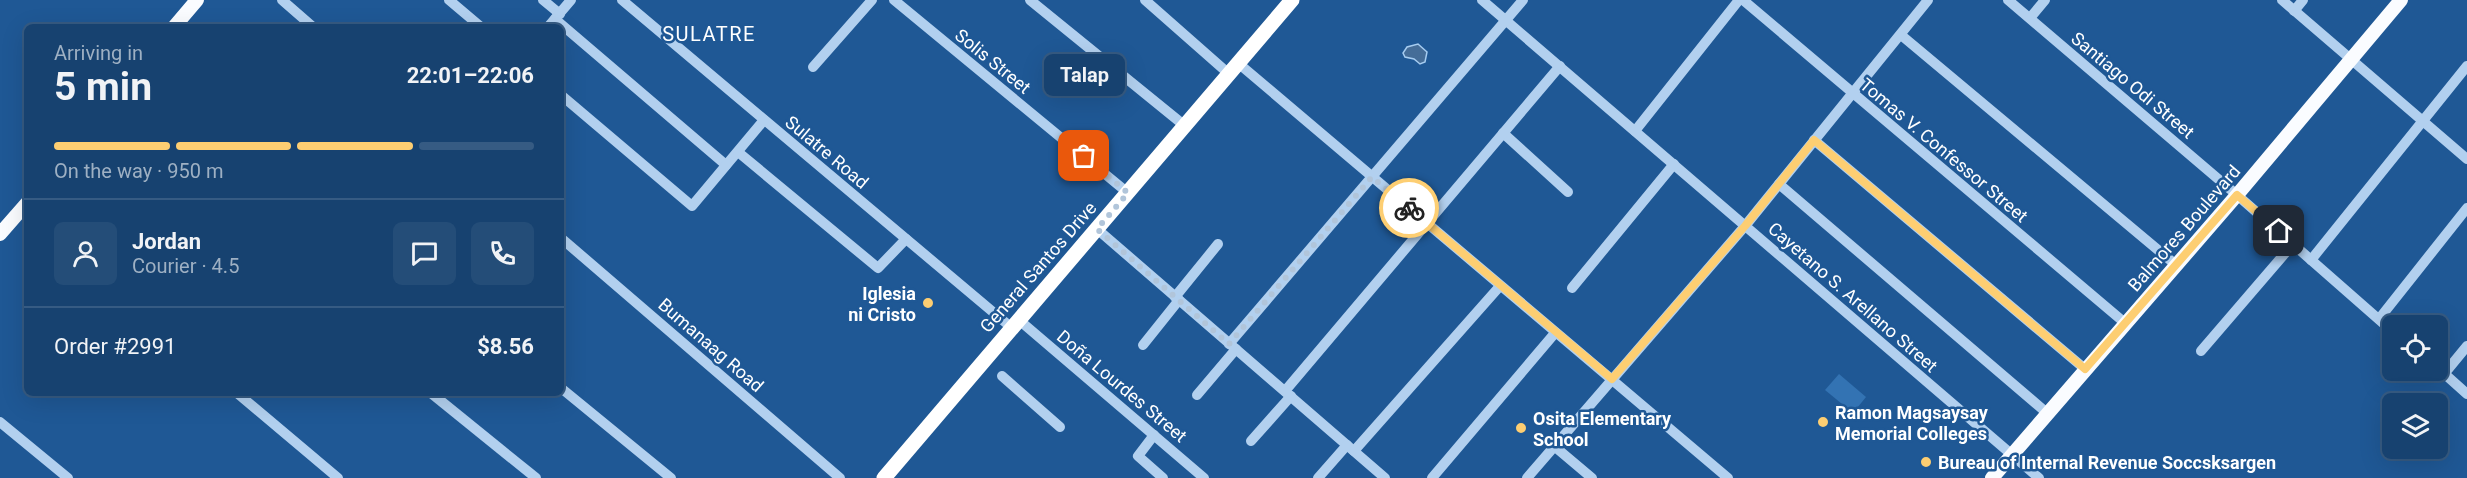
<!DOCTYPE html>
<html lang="en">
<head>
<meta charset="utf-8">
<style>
	body { margin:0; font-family:Roboto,sans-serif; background:#244d78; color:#f1f3f6; height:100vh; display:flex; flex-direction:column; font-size:22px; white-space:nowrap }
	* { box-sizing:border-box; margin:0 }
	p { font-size:20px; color:#9eb0c3 }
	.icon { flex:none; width:33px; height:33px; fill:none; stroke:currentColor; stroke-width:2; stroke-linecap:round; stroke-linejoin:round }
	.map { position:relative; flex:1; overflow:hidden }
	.side { position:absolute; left:24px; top:24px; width:540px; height:372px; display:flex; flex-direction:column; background:#174270; border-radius:9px; box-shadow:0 6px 24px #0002,0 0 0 2px #365b83 }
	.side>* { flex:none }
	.fabs { position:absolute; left:2382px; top:315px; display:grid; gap:12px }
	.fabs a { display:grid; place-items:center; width:66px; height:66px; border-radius:9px; background:#174270; box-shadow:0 6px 24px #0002,0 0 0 2px #365b83; font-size:30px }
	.pin { position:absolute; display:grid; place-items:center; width:51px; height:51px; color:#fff; margin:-26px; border-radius:12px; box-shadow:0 3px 9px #0006 }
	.courier { position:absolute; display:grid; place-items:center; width:60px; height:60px; margin:-30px; border:4px solid #fdce72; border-radius:50%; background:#fff; color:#222; box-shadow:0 2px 8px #0007 }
	.bubble { position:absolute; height:42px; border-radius:9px; background:#174270; box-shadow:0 6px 24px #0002,0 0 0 2px #365b83; font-size:20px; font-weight:700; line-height:42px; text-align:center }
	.overview em { font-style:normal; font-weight:700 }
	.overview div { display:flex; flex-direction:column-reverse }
	.overview { display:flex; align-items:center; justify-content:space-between; height:102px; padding:0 30px }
	h1 { font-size:39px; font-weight:700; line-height:45px }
	.bar { display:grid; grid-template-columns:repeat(4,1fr); gap:9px 6px; align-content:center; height:72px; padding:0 30px }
	.bar i { height:8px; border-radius:4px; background:#365b83 }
	.bar .active { background:#fdce72 }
	.bar p { grid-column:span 4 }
	.line { display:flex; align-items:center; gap:15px; padding:0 30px; border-top:2px solid #365b83 }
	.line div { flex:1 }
	.round { display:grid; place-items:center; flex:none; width:63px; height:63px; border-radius:9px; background:#244d78 }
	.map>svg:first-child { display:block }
	.green { fill:#3373b3 }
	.water { fill:#456d98; stroke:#a6ccf0; stroke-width:1.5 }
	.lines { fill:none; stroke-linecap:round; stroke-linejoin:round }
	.minor { stroke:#b2d0ef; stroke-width:10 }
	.major { stroke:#fafcff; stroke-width:14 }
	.highway { stroke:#fff; stroke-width:15 }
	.done { stroke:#b1c5da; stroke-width:6; stroke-dasharray:0 10.8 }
	.route { stroke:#fdce72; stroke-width:8 }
	.poi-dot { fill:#fdce72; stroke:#1f5895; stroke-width:2 }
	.labels { text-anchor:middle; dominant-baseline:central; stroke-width:5; stroke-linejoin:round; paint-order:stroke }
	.street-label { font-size:18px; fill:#fff; stroke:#1f5895 }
	.poi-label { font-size:18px; font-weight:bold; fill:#fff; stroke:#1f5895; text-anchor:start }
	.neighbourhood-label { font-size:20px; letter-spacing:1.5px; fill:#fff; stroke:#1f5895 }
</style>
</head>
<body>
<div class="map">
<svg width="2467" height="478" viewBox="0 0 2467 478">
	<rect width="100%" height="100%" fill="#1f5895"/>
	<!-- green -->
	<polygon class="green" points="1839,374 1866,397 1853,413 1825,390"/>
	<!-- water -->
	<polygon class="water" points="1418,44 1427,52 1425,62 1420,64 1414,59 1405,57 1403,53 1407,47"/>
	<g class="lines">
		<!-- minor -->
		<g class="minor">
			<polyline points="282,0 313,27"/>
			<polyline points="449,0 481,27"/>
			<polyline points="543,0 560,14"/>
			<polyline points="622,0 1012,328"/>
			<polyline points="894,0 1128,193"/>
			<polyline points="1030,0 1185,126"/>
			<polyline points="1145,0 1229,74"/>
			<polyline points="1482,0 2039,478"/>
			<polyline points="1743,0 2125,323"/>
			<polyline points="2008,0 2237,195 2392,331"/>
			<polyline points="2282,0 2467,159"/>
			<polyline points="2294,11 2303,0"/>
			<polyline points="2030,18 2045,0"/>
			<polyline points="555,19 726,165"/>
			<polyline points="548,27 571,0"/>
			<polyline points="1901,35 2176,265"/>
			<polyline points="1238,63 1728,478"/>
			<polyline points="813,67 872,0"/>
			<polyline points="561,95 692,206 764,120"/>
			<polyline points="1635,131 1739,0"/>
			<polyline points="1503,133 1568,192"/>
			<polyline points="1814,140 2085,369"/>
			<polyline points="738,152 878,268 906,239"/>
			<polyline points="1779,184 2047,413"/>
			<polyline points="1097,229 1385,478"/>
			<polyline points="561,238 840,478"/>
			<polyline points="2311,260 2467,66"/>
			<polyline points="1572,288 1674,164"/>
			<polyline points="1175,297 1218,244"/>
			<polyline points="2379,319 2467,208"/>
			<polyline points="1019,320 1204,478"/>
			<polyline points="1229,344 1523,0"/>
			<polyline points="1143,345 1179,300"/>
			<polyline points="2201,351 2293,244"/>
			<polyline points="2438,368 2467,394"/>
			<polyline points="2444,374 2467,346"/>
			<polyline points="1002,376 1060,427"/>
			<polyline points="561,388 671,478"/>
			<polyline points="1285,391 1560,66"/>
			<polyline points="237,393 338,478"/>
			<polyline points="431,393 536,478"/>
			<polyline points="1197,395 1236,349"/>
			<polyline points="0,422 68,478"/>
			<polyline points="1154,435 1138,456 1163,478"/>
			<polyline points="1251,441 1291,396"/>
			<polyline points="1554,446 1592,478"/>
			<polyline points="1354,451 1500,286"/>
			<polyline points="1318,478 1347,445"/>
			<polyline points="1432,478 1555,333"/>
			<polyline points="1527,478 1745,226 1928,0"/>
		</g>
		<!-- major -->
		<g class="major">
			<polyline points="174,27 197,0"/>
			<polyline points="0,234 27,203"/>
			<polyline points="1992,478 2237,195 2401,0"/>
		</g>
		<!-- highway -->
		<polyline class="highway" points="884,478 1292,0"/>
	</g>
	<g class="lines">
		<!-- done -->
		<polyline class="done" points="1084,156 1128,193 1097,229 1229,344 1372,177 1409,208"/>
		<!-- route -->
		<polyline class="route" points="1409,208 1612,379 1745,226 1814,140 2085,369 2237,195 2279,231"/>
	</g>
	<!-- markers -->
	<g class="poi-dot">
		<circle cx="928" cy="303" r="6"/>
		<circle cx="1823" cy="422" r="6"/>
		<circle cx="1521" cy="428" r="6"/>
		<circle cx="1926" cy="462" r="6"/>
	</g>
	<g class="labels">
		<!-- street labels -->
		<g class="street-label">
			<text transform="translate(993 61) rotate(39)">Solis Street</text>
			<text transform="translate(2133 85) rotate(40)">Santiago Odi Street</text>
			<text transform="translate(1944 150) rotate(40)">Tomas V. Confessor Street</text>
			<text transform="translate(827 152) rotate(40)">Sulatre Road</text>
			<text transform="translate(2184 228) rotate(-49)">Balmores Boulevard</text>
			<text transform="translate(1038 267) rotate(-49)">General Santos Drive</text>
			<text transform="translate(1853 297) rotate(41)">Cayetano S. Arellano Street</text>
			<text transform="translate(711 345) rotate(41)">Bumanaag Road</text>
			<text transform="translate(1122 386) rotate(40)">Doña Lourdes Street</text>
		</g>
		<!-- poi labels -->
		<g class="poi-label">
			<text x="916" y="293" text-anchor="end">Iglesia<tspan x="916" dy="21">ni Cristo</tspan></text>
			<text x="1835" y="412">Ramon Magsaysay<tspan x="1835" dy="21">Memorial Colleges</tspan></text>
			<text x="1533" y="418">Osita Elementary<tspan x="1533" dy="21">School</tspan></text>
			<text x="1938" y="462">Bureau of Internal Revenue Soccsksargen</text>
		</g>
		<!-- neighbourhood labels -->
		<g class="neighbourhood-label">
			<text x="709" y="34">SULATRE</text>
		</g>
	</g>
</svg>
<div class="fabs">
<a><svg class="icon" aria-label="locate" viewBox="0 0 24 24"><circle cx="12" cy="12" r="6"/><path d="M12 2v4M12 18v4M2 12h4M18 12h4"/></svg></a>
<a><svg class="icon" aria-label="layers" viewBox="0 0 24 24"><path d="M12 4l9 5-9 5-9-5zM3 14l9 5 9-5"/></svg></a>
</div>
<div class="pin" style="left:1084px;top:156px;background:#ea580c"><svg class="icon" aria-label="bag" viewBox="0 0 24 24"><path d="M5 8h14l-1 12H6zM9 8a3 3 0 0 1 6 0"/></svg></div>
<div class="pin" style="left:2279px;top:231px;background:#1f2937"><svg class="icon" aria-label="home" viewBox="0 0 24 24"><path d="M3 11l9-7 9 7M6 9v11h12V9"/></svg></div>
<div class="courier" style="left:1409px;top:208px"><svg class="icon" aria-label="bike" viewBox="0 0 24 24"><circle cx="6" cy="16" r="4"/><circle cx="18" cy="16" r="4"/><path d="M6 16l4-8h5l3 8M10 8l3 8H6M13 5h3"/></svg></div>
<div class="bubble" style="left:1044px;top:54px;width:81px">Talap</div>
<section class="side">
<div class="overview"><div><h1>5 min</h1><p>Arriving in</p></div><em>22:01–22:06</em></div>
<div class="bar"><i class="active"></i><i class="active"></i><i class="active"></i><i></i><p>On the way · 950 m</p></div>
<div class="line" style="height:108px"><a class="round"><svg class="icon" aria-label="person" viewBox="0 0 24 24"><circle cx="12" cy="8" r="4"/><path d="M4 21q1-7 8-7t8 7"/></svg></a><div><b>Jordan</b><p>Courier · 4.5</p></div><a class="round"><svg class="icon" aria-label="chat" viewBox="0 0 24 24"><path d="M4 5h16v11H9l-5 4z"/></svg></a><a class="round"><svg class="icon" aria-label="phone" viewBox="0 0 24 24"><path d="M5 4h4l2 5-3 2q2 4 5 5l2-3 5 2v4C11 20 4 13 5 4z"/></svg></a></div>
<div class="line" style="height:78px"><div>Order #2991</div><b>$8.56</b></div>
</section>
</div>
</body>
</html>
